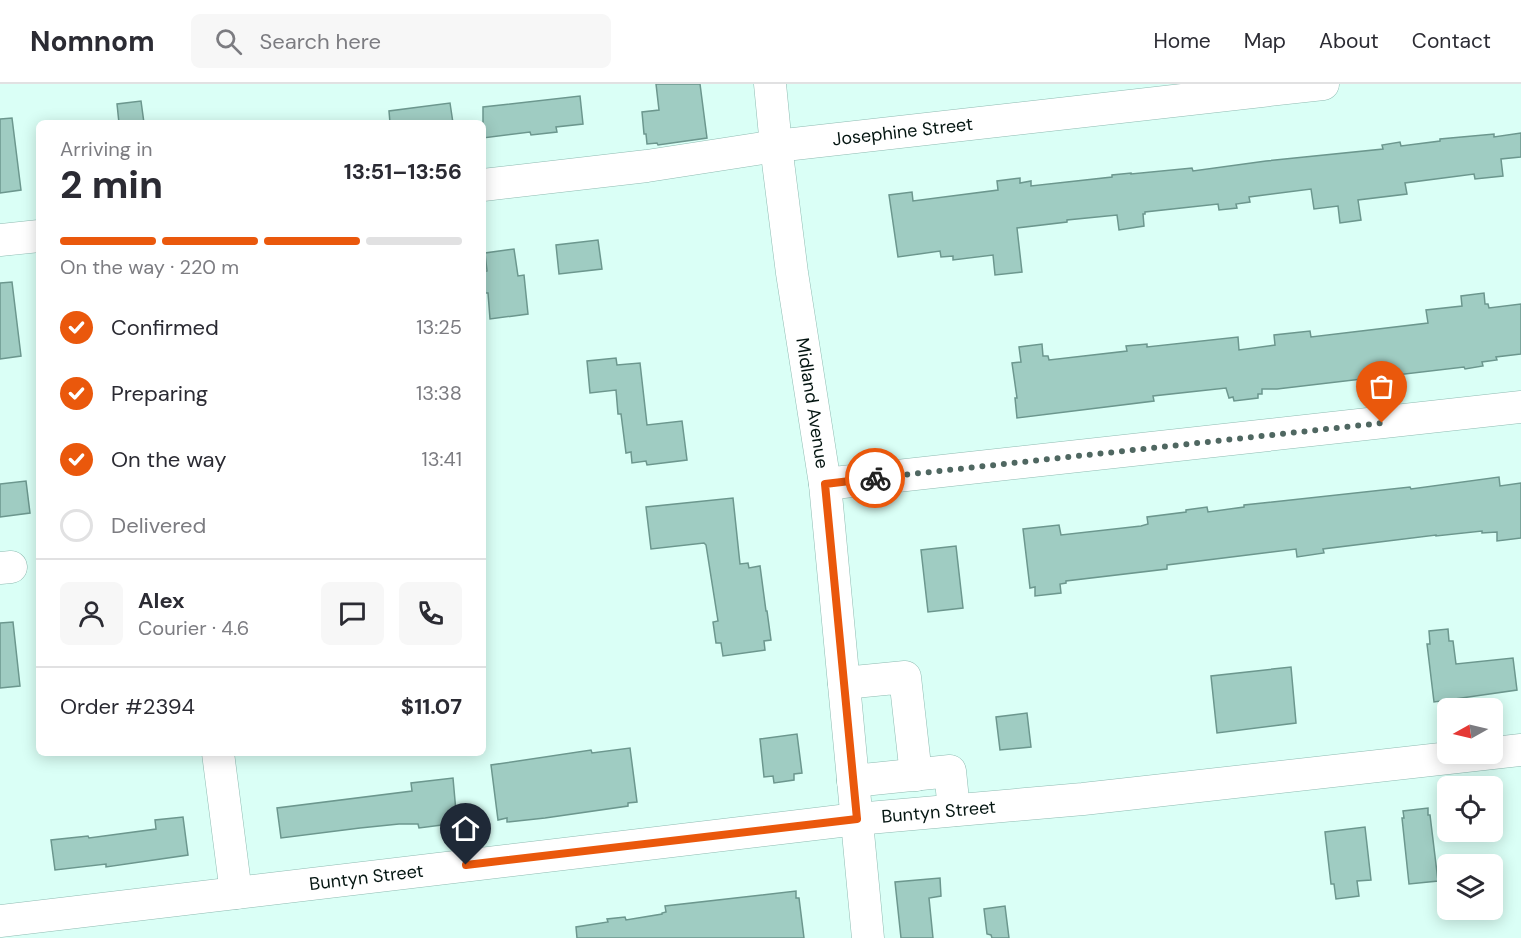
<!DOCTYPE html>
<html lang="en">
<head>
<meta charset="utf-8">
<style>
	body { margin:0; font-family:"DM Sans",sans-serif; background:#f7f7f7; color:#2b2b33; height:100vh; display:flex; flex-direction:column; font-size:22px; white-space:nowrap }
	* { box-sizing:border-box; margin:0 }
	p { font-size:20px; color:#7c7c81 }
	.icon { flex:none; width:33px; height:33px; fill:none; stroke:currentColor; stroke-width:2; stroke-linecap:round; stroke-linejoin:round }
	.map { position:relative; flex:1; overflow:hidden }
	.panel { position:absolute; left:36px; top:36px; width:450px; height:636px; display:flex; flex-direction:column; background:#fff; border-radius:9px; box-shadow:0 3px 15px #0003 }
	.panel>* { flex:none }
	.needle { width:39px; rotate:262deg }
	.buttons { position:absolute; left:1437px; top:614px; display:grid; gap:12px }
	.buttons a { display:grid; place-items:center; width:66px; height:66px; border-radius:9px; background:#fff; box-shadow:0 3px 15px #0003; font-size:30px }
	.pin { position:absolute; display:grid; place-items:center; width:51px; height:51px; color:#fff; margin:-62px -26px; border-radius:50% 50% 50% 0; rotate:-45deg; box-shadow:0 0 6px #0007 }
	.pin .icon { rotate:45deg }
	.courier { position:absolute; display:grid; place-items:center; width:60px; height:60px; margin:-30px; border:4px solid #ea580c; border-radius:50%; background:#fff; color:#222; box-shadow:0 2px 8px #0007 }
	.headline em { font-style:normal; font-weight:700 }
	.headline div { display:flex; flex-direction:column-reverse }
	.headline { display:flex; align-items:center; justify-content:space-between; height:102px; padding:0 24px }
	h1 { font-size:39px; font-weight:700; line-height:45px }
	.bar { display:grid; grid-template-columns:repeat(4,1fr); gap:9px 6px; align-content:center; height:72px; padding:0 24px }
	.bar i { height:8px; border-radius:4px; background:#e1e1e2 }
	.bar .current { background:#ea580c }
	.bar p { grid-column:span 4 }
	.line { display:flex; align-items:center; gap:15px; padding:0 24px; border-top:2px solid #e1e1e2 }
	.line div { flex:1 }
	.round { display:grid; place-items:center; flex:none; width:63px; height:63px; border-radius:9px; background:#f7f7f7 }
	ol { padding:0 24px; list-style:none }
	li { display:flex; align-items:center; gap:18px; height:66px }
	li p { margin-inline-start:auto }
	li .icon { padding:6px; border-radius:50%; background:#ea580c; color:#fff; stroke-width:4 }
	li:last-child { color:#7c7c81 }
	li i { width:33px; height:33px; border:3px solid #e1e1e2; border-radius:50% }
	header { display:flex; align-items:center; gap:36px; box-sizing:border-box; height:84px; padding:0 30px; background:#fff; border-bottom:2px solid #e1e1e2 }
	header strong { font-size:28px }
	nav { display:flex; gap:33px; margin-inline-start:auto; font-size:21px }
	.search { width:420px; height:54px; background:#f7f7f7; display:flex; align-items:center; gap:15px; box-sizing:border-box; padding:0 21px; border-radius:9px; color:#7c7c81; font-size:22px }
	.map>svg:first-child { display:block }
	.building { fill:#9fccc2; stroke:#6c978e; stroke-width:1.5 }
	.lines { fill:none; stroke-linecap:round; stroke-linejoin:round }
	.minor-casing { stroke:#8fbbb2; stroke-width:33 }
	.minor { stroke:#fff; stroke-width:32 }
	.done { stroke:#4f6761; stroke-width:6; stroke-dasharray:0 10.8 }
	.route { stroke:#ea580c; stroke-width:8 }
	.labels { text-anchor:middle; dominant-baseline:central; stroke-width:5; stroke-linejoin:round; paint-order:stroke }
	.street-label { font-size:18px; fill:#041511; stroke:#fff }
</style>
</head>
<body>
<header>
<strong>Nomnom</strong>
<div class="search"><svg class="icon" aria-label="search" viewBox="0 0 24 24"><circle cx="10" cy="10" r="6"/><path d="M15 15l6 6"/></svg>Search here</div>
<nav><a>Home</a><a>Map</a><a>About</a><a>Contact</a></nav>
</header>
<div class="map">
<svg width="1521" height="854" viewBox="0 0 1521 854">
	<rect width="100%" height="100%" fill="#dafff6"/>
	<!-- building -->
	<g class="building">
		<polygon points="656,0 700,0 707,54 658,61 657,59 647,60 646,50 644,50 642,28 659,26"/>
		<polygon points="580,12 583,40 556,43 557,48 531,51 530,48 483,54 483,23"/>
		<polygon points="141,17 144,39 119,39 117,20"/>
		<polygon points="450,19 453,39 390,39 389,27"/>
		<polygon points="12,34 21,106 0,109 0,35"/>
		<polygon points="1521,49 1521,73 1501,75 1503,92 1475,95 1474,90 1405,99 1407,110 1358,116 1361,136 1340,139 1338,122 1314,125 1311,105 1249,113 1250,118 1236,120 1237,124 1219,126 1218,120 1145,128 1145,130 1143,130 1144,142 1119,146 1117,131 1067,136 1067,138 1017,144 1022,188 995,191 993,171 953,176 953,172 941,173 940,167 898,173 889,111 912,108 913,117 998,106 997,97 1020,94 1020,99 1031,97 1031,102 1112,93 1112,91 1131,89 1131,90 1192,84 1193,87 1266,77 1383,65 1382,61 1400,58 1401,62 1440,57 1440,55 1494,50 1494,53"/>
		<polygon points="598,156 602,185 559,190 556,161"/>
		<polygon points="514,165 518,192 524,191 528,230 490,235 488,209 483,209 483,188 487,187 485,169"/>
		<polygon points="12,198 21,272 0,275 0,199"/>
		<polygon points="1484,209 1485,220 1488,220 1489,224 1521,220 1521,270 1496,273 1497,276 1482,278 1483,282 1465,285 1464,283 1277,305 1262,305 1262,310 1258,310 1258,314 1234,317 1233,313 1229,314 1226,304 1153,312 1154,317 1017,334 1015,314 1017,314 1012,279 1021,278 1019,263 1042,260 1043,272 1048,272 1049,276 1127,267 1126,262 1147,260 1147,263 1238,253 1239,266 1275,261 1274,251 1310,247 1311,253 1428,239 1426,226 1462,222 1461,212"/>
		<polygon points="616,274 617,281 640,279 647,341 682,337 687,376 647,381 646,377 632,379 631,368 626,369 621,330 618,330 616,306 590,309 587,277"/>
		<polygon points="1499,393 1500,402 1521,399 1521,454 1497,457 1497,448 1482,449 1482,447 1436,452 1436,451 1323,465 1324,469 1297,473 1296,465 1167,481 1167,485 1066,497 1066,499 1060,500 1061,509 1035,512 1035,503 1030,504 1023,445 1059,441 1061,451 1141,442 1148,440 1147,433 1186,428 1186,426 1207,423 1208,428 1244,423 1244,421 1410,403 1411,405"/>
		<polygon points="26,397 30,429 0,433 0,400"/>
		<polygon points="733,414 740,480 748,479 749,484 760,482 766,527 767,527 771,556 764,557 765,566 723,572 721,559 716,559 713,538 718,537 706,461 704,459 651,465 646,423"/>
		<polygon points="956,462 963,524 928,528 921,466"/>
		<polygon points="13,538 20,602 0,604 0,539"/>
		<polygon points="1448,545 1449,557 1453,557 1456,580 1513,574 1517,606 1434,618 1427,560 1430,560 1429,547"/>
		<polygon points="1291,583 1296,639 1217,649 1211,592"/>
		<polygon points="1027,629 1031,663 1000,666 996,633"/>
		<polygon points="797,650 802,689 794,690 794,696 774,699 773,692 764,693 760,655"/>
		<polygon points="630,664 637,718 628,719 628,722 545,734 507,738 507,734 498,736 491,681 591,666 592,669"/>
		<polygon points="453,694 457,739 419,744 418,740 399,740 360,744 281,754 277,724 412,707 411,699"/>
		<polygon points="1428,724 1428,731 1430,731 1438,797 1409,800 1402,734 1404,734 1403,727"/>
		<polygon points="183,733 188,771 106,783 106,780 55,786 51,756 88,752 89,754 156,745 155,736"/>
		<polygon points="1365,743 1371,796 1357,797 1359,812 1336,815 1334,800 1331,800 1325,748"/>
		<polygon points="940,794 941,812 929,814 933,854 901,854 895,798"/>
		<polygon points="796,807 796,814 799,814 804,854 577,854 576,843 608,838 607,835 625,833 626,836 662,830 662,829 666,828 665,822"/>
		<polygon points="1005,822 1009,854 992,854 991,851 987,850 984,825"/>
	</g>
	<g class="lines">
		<defs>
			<g id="minor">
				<path id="s1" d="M770 0 776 62 792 189 825 400 868 854"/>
				<path id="s2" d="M483 101 647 82 776 62 1323 0"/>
				<polyline points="0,156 39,152"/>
				<polyline points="825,400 1521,323"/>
				<polyline points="0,484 11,483"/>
				<polyline points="844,599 905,593 916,691"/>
				<polyline points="218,669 236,809"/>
				<polyline points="853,697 950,687 954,726"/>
				<path id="s3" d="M0 837 857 735 1083 715 1521 666"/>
			</g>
		</defs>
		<!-- minor casing -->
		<use href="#minor" class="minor-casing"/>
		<!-- minor -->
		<use href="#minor" class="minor"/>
	</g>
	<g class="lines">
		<!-- done -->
		<polyline class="done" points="875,394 1382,339"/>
		<!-- route -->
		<polyline class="route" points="466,781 857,735 825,400 875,394"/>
	</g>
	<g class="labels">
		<!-- street labels -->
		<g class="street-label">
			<text stroke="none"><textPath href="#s2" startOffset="423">Josephine Street</textPath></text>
			<text stroke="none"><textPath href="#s1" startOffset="322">Midland Avenue</textPath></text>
			<text stroke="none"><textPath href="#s3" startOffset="945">Buntyn Street</textPath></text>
			<text stroke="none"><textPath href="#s3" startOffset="369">Buntyn Street</textPath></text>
		</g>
	</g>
</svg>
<div class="buttons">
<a><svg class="needle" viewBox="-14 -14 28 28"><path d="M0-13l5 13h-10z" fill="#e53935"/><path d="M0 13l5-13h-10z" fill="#7c7c81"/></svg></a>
<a><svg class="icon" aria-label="locate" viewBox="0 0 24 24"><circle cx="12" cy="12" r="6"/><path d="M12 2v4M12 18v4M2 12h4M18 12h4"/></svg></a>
<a><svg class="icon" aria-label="layers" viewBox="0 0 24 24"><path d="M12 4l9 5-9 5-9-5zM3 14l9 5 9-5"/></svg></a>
</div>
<div class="pin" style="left:1382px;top:339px;background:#ea580c"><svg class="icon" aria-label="bag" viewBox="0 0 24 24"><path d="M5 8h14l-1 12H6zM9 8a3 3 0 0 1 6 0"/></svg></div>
<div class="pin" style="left:466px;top:781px;background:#1f2937"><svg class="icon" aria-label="home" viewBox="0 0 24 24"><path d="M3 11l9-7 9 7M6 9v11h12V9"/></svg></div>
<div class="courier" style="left:875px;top:394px"><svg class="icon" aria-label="bike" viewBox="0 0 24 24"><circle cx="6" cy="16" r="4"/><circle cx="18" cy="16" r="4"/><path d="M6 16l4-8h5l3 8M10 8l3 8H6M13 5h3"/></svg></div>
<section class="panel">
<div class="headline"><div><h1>2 min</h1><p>Arriving in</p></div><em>13:51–13:56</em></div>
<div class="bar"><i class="current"></i><i class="current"></i><i class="current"></i><i></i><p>On the way · 220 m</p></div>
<ol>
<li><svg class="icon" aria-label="check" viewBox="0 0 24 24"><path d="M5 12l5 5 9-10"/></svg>Confirmed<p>13:25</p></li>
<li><svg class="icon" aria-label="check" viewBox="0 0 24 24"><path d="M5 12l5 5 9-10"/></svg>Preparing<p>13:38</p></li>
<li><svg class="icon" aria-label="check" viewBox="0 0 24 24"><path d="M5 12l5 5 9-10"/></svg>On the way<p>13:41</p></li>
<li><i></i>Delivered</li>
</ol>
<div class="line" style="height:108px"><a class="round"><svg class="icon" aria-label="person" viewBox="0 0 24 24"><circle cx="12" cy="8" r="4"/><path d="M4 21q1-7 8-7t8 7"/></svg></a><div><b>Alex</b><p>Courier · 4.6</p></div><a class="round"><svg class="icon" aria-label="chat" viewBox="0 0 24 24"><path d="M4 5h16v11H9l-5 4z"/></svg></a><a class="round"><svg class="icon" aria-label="phone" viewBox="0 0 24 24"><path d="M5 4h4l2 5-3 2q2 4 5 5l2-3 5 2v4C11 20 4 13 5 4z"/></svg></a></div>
<div class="line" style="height:78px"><div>Order #2394</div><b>$11.07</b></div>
</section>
</div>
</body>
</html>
